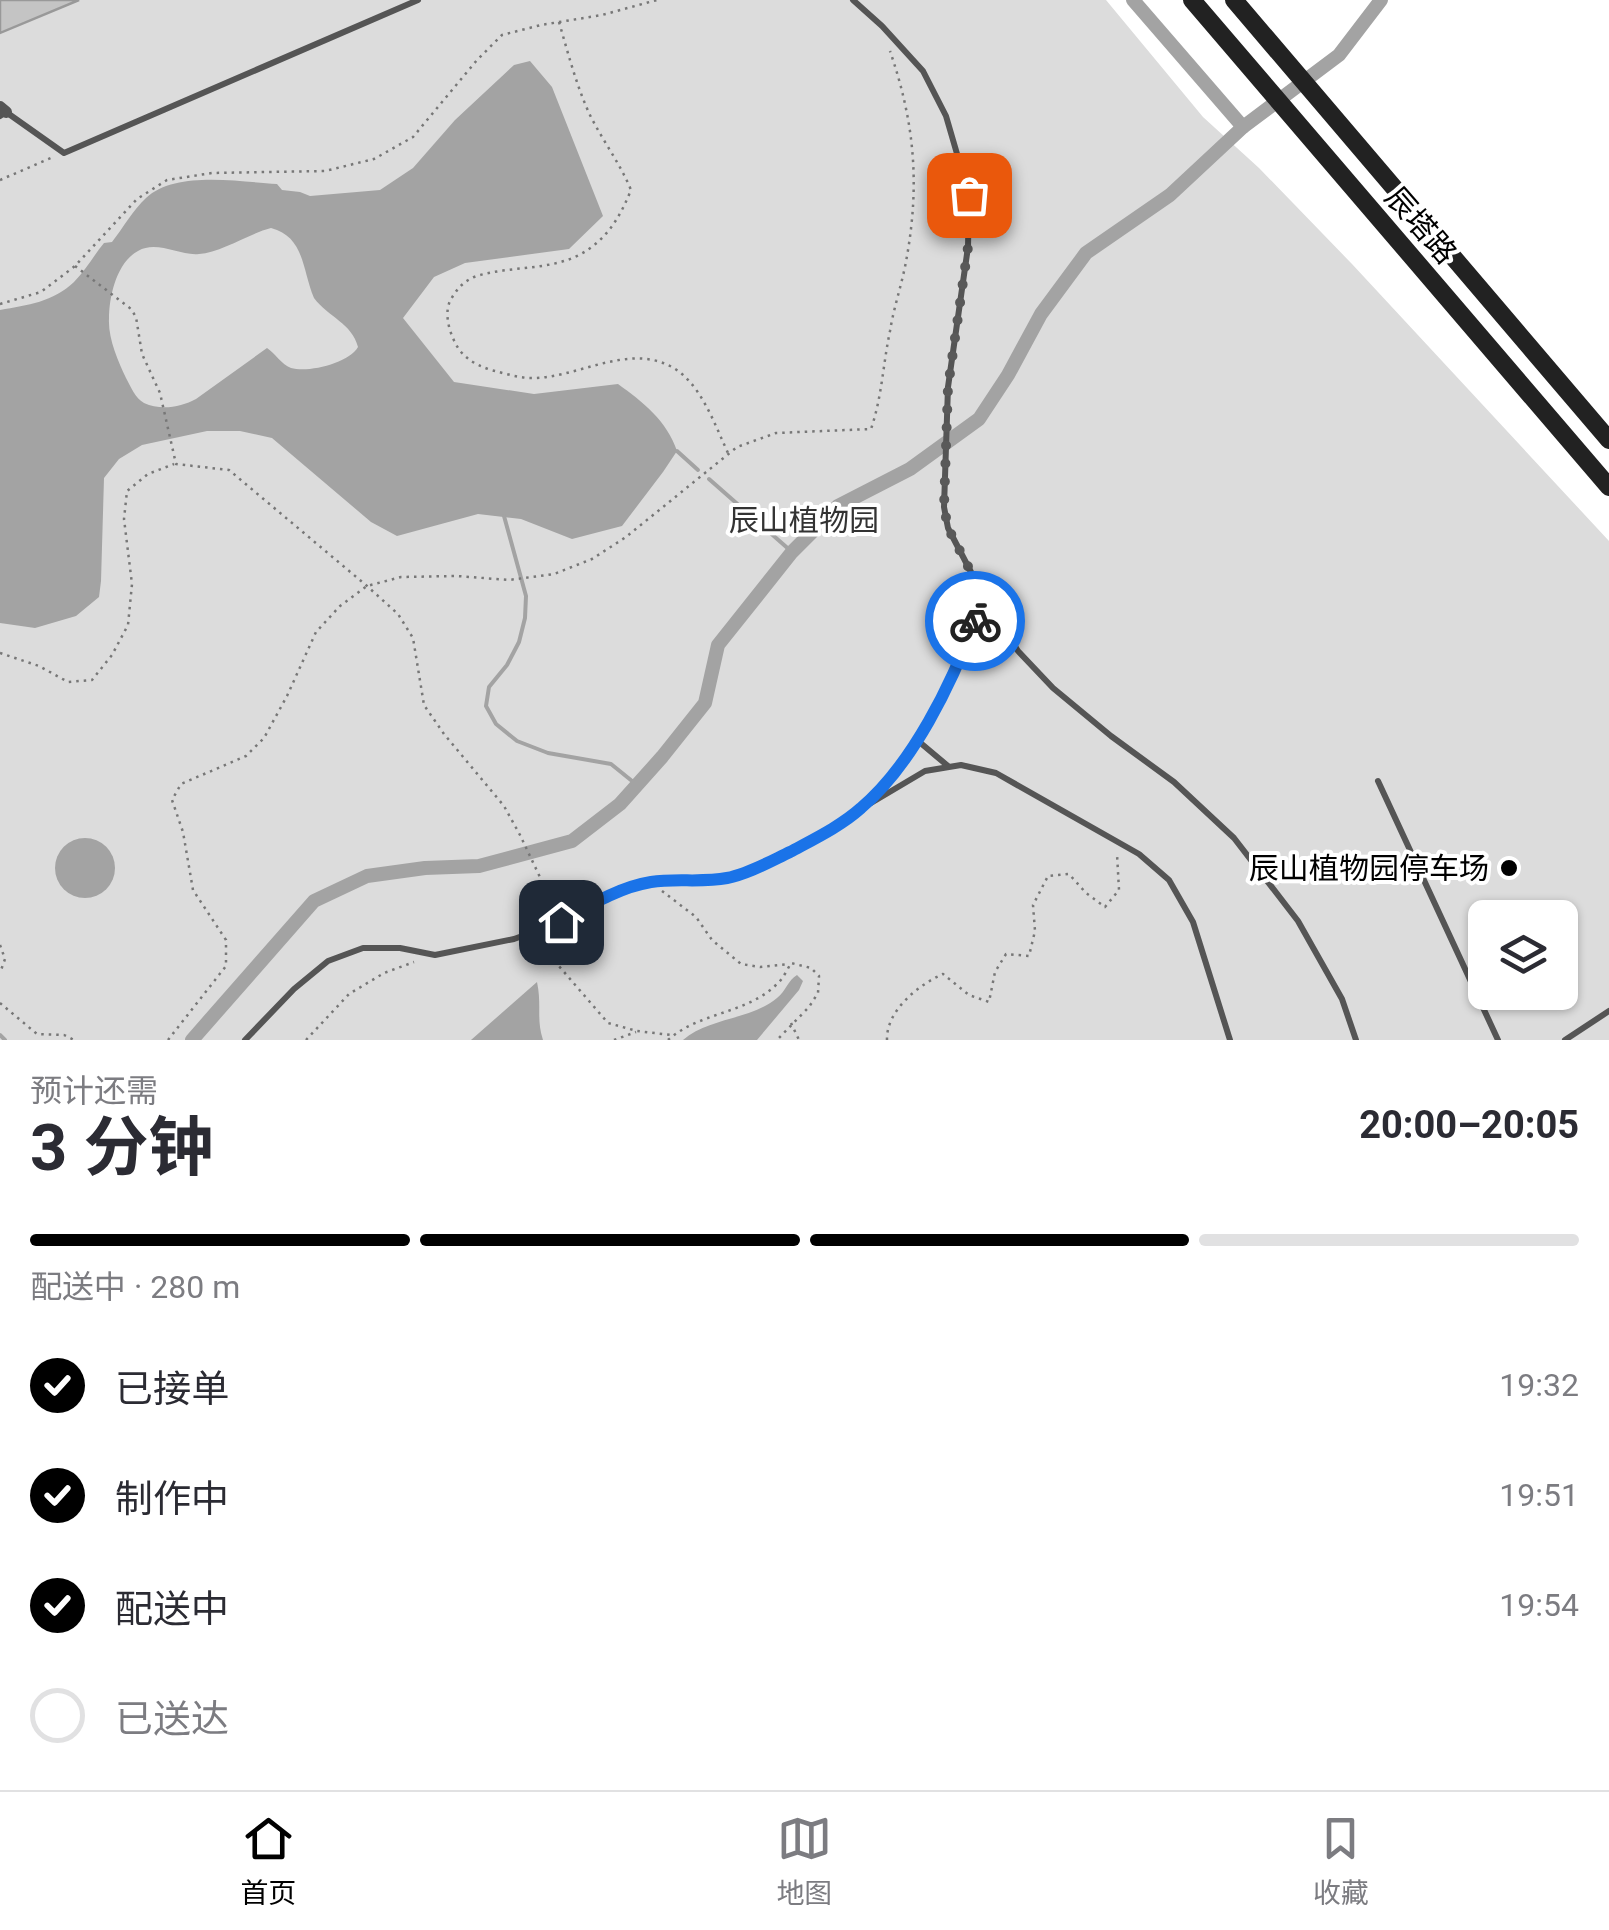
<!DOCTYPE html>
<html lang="zh">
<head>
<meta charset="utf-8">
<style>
	body { margin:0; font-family:Roboto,"Noto Sans SC",sans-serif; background:#f2f2f3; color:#2b2b33; height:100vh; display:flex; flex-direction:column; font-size:38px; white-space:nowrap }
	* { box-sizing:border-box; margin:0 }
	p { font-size:32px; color:#7c7c81 }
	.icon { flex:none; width:55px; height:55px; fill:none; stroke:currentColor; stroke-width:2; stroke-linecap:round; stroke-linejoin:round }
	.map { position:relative; height:1040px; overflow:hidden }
	.side { display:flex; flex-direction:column; background:#fff; flex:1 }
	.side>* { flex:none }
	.buttons { position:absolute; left:1468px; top:900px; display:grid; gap:20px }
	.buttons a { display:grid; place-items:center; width:110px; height:110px; border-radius:15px; background:#fff; box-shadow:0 2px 8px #0004; font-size:50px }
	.pin { position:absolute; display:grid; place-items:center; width:85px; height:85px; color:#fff; margin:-42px; border-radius:20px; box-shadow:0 5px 15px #0006 }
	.courier { position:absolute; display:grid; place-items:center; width:100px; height:100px; margin:-50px; border:8px solid #1a73e8; border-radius:50%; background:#fff; color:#222; box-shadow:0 2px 12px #0007 }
	.overview em { font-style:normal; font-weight:700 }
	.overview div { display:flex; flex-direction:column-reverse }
	.overview { display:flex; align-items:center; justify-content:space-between; height:170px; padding:0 30px }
	h1 { font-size:65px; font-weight:700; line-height:75px }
	.bar { display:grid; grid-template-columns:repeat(4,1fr); gap:15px 10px; align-content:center; height:120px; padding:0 30px }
	.bar i { height:12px; border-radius:8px; background:#e1e1e2 }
	.bar .selected { background:#000 }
	.bar p { grid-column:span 4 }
	ol { padding:0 30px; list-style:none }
	li { display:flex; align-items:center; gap:30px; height:110px }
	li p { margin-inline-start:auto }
	li .icon { padding:10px; border-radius:50%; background:#000; color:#fff; stroke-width:4 }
	li:last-child { color:#7c7c81 }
	li i { width:55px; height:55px; border:5px solid #e1e1e2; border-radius:50% }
	.tab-bar { display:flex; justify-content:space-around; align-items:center; height:140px; border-top:2px solid #e1e1e2; background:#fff; font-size:28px; color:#7c7c81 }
	.tab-bar a { display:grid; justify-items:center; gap:5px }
	.tab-bar .selected { color:#000 }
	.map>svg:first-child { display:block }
	.green { fill:#dcdcdc; fill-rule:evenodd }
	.water { fill:#a3a3a3; fill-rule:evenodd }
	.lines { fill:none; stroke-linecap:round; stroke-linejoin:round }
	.stream { stroke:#a3a3a3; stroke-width:4 }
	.canal { stroke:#a3a3a3; stroke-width:14 }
	.building { fill:#c4c4c4; stroke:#999; stroke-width:2.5 }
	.path { stroke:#777; stroke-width:2.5; stroke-dasharray:2.5 5; stroke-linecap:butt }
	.lane { stroke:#555; stroke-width:6 }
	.street { stroke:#555; stroke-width:12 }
	.secondary { stroke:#222; stroke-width:18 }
	.done { stroke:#595959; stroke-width:10; stroke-dasharray:0 18 }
	.route { stroke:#1a73e8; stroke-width:12 }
	.poi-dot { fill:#000; stroke:#fff; stroke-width:4 }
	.labels { text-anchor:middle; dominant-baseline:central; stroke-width:8; stroke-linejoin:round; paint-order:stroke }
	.street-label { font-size:30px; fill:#000; stroke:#fff }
	.park-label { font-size:30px; fill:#333; stroke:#fff }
	.poi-label { font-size:30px; fill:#000; stroke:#fff; text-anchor:end }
</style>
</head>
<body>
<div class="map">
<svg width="1609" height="1040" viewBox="0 0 1609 1040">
	<rect width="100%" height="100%" fill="#fff"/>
	<!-- green -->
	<path class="green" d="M0 0H1106L1203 117 1259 168 1352 264 1609 541V1040H0ZM1485 918H1560V992H1485Z"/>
	<!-- water -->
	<g class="water">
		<path d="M530 61 552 87 603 216 569 249 465 263 434 277 403 318 454 382 534 394 618 384C643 402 667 421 677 451L663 472 622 526 572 539 521 519 478 514 397 536 371 522 272 438 240 431H207L142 445 119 459 104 478 101 581 99 597 76 616 35 628 0 623V310C28 305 53 302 74 282 86 270 94 255 104 243L112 242C123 228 133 210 146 198 176 170 240 182 277 184L282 190 300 192 310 196 380 190 413 168 455 120 514 65ZM271 228C305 237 302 270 314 298 328 317 352 323 358 347 349 363 309 373 291 368 281 364 275 353 267 348L196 399C181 407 161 411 144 403 135 398 131 387 126 378 118 361 108 338 109 319 109 296 117 262 138 251 157 240 179 256 199 254 220 253 248 234 271 228Z"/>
		<circle cx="85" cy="868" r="30"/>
		<path d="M797 975 803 981 799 990 757 1040H683C710 1017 751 1020 777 998 786 991 788 980 797 975Z"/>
		<path d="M537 982C542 1005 536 1019 543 1040H471Z"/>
	</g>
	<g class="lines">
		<!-- stream -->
		<g class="stream">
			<polyline points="677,451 698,470"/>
			<polyline points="709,479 792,552"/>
			<polyline points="504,516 526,596 525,618 519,642 507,665 489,687 486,706 496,724 517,741 548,753 611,764 637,785"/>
			<polyline points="0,1035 5,1040"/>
		</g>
		<!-- canal -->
		<g class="canal">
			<polyline points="1133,0 1243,127"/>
			<polyline points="192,1040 314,901 367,876 425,868 479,866 572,841 620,804 662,757 705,703 718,645 792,552 838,506 910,469 979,419 1008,375 1041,314 1086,253 1170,195 1243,127 1339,55 1381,0"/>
		</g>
	</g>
	<!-- building -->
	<polygon class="building" points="0,0 79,0 0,33"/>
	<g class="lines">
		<!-- path -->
		<g class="path">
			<path d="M559 22C568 53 576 84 589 113 602 140 620 163 631 190 622 212 612 231 593 246 559 273 516 264 477 276 464 280 456 290 450 301 445 312 448 327 453 338 460 356 473 364 491 370 503 373 516 377 528 378 575 380 625 343 670 366 700 381 714 423 728 453"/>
			<polyline points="0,180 53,157"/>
			<polyline points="75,266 131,309 136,317 142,354 160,393 176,464 229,470 367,586 398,614 413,638 424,705 444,734 504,806 520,835 557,913"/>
			<polyline points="0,304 41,292 75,266 137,199 167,180 212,173 325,171 374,159 413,137 477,60 502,35 541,25 602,15 657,0"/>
			<polyline points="0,653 39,666 68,682 92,680 112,655 128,625 132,584 124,519 127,491 148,474 174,464"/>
			<polyline points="662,891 696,917 712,940 741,964 760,967 789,964"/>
			<polyline points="0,945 5,959 0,973"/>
			<polyline points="528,946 558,965 608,1023 637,1031 671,1035"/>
			<polyline points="0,1003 37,1034 64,1035 74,1040"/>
			<polyline points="791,1023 799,1040"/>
			<path d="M168 1040 226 966V940L193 890 183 832 172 800 181 784 246 756 264 738 287 696 316 632 340 606 367 586 401 577 457 576 509 580 554 574 592 559 626 537 737 447 776 433 871 429C882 397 883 364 890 331 894 306 903 281 907 256 920 182 914 121 890 51"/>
			<polyline points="306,1040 349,994 384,973 414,962"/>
			<polyline points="614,1040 636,1032"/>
			<path d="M668 1040C699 1012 747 1014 777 984 783 979 787 970 791 963L811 968 819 976 818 993 809 1007 777 1040"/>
			<path d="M887 1040C886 1011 918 985 943 974L969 995 989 1002 995 972 1006 954 1029 956 1035 931 1033 905 1048 876 1069 874 1086 893 1105 907 1119 890 1117 854"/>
		</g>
		<!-- lane -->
		<g class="lane">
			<polyline points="853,0 882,26 923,71 946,116 969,195 968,247 948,387 944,507 948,528 984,597 1018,651 1053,688 1111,736 1174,782 1234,838 1298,921 1342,999 1356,1040"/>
			<polyline points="0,116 6,112 64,153 418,0"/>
			<polyline points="917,740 948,766"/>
			<polyline points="1378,781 1498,1040"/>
			<polyline points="871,803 925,771 961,765 996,773 1139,854 1169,880 1193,922 1230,1040"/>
			<polyline points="245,1040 294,989 328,961 363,948 400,948 435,955 514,939 561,922 621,890 649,882 729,877 777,858 816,839 861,808 890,778 926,726 958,668 984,598"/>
			<polyline points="1565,1040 1609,1011"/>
		</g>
		<!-- street -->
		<polyline class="street" points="0,107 6,112"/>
		<!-- secondary -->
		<g class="secondary">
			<polyline points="1192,0 1609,487"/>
			<polyline points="1234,0 1609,440"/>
		</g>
	</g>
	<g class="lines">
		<!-- done -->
		<polyline class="done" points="969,195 968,247 948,387 944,507 948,528 984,597 975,621"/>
		<!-- route -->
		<path class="route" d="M561 922C589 906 619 887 651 882 676 878 702 883 727 878 748 874 771 861 790 852 814 839 841 826 861 808 913 764 952 683 975 621"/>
	</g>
	<!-- markers -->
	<circle class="poi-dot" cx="1509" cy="868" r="10"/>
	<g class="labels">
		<!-- street labels -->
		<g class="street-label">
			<text transform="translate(1421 225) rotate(49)">辰塔路</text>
		</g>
		<!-- park labels -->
		<g class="park-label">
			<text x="804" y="520">辰山植物园</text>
		</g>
		<!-- poi labels -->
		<g class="poi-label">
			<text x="1489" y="868">辰山植物园停车场</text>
		</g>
	</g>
</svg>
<div class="buttons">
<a><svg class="icon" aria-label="layers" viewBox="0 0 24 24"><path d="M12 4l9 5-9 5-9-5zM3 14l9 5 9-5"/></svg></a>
</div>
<div class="pin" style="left:969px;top:195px;background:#ea580c"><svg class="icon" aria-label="bag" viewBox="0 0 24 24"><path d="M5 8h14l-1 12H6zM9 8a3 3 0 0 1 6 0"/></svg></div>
<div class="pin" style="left:561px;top:922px;background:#1f2937"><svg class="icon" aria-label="home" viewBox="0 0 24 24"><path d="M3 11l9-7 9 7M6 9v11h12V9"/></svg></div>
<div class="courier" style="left:975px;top:621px"><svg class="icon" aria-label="bike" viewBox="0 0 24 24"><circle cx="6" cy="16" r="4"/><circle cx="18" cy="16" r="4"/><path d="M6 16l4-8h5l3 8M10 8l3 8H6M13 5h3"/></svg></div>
</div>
<section class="side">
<div class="overview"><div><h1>3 分钟</h1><p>预计还需</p></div><em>20:00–20:05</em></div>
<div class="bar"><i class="selected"></i><i class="selected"></i><i class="selected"></i><i></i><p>配送中 · 280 m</p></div>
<ol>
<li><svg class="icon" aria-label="check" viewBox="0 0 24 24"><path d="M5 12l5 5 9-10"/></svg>已接单<p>19:32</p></li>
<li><svg class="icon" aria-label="check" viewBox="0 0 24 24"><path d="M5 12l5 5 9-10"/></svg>制作中<p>19:51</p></li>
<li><svg class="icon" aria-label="check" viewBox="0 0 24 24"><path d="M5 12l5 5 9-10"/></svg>配送中<p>19:54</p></li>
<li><i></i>已送达</li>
</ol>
</section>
<nav class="tab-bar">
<a class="selected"><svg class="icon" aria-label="home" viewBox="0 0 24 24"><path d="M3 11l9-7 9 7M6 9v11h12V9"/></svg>首页</a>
<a><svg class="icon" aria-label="map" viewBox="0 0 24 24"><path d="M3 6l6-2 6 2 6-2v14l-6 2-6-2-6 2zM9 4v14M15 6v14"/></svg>地图</a>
<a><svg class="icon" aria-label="saved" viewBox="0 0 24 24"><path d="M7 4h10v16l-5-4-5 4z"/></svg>收藏</a>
</nav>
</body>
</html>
